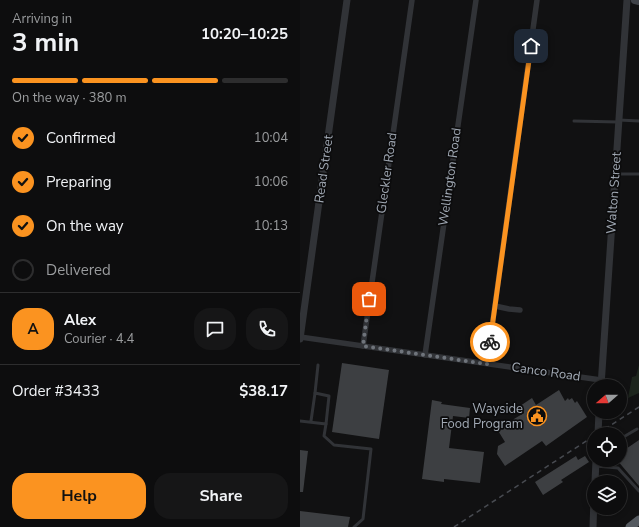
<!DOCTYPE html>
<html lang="en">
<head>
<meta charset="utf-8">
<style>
	body { margin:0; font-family:"Nunito Sans",sans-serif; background:#161617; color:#f1f3f6; height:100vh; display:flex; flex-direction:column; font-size:15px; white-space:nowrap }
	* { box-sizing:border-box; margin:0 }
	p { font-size:13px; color:#9a9c9e }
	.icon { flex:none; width:22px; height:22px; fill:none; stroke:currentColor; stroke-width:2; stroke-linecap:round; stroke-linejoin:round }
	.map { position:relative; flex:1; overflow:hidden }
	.details { display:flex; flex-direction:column; background:#0d0d0e; width:300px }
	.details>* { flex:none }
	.needle { width:26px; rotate:250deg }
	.fabs { position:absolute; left:287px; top:379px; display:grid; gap:8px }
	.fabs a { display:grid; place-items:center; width:40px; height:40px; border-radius:50%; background:#0d0d0e; box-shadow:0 2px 6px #0003,0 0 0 1px #2d2d2e; font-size:20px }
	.pin { position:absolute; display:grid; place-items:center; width:34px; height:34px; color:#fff; margin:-17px; border-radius:8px; box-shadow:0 2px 6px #0006 }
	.courier { position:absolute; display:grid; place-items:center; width:40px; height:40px; margin:-20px; border:3px solid #fb9320; border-radius:50%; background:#fff; color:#222; box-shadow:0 1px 5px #0007 }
	.head em { font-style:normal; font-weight:700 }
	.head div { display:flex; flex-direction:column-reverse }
	.head { display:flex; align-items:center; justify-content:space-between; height:68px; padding:0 12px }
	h1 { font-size:26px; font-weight:700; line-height:30px }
	.bar { display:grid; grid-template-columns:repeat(4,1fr); gap:6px 4px; align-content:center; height:48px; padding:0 12px }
	.bar i { height:5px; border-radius:3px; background:#2d2d2e }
	.bar .on { background:#fb9320 }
	.bar p { grid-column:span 4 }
	.line { display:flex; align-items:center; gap:10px; padding:0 12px; border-top:1px solid #2d2d2e }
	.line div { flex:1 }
	.round { display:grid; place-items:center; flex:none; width:42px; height:42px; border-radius:16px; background:#161617 }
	ol { padding:0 12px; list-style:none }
	li { display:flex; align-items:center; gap:12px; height:44px }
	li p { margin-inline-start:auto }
	li .icon { padding:4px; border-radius:50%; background:#fb9320; color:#111; stroke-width:4 }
	li:last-child { color:#9a9c9e }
	li i { width:22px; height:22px; border:2px solid #2d2d2e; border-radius:50% }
	.primary-button { display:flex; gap:8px; margin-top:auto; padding:8px 12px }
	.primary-button a { flex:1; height:46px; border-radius:16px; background:#fb9320; color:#111; font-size:16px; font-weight:700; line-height:46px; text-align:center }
	.primary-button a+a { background:#161617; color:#f1f3f6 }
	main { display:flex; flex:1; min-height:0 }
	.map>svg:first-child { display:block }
	.green { fill:#1d251d }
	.building { fill:#3d3f42 }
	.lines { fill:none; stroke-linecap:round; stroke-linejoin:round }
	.service { stroke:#313337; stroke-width:3 }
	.minor { stroke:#313337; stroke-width:5.5 }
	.tertiary { stroke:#313337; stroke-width:7 }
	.secondary { stroke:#3f4248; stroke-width:8 }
	.trunk { stroke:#555a60; stroke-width:9 }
	.rail { stroke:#484b51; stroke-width:1.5; stroke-dasharray:5 4; stroke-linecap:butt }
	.done { stroke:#6f747b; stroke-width:4; stroke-dasharray:0 7.2 }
	.route { stroke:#fb9320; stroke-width:5 }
	.labels { text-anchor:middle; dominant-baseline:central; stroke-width:3.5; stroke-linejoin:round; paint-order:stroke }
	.street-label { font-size:13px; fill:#a1a9b4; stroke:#0c0c0d }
	.poi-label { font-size:13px; fill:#a1a9b4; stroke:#0c0c0d; text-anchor:end }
</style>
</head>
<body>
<main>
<section class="details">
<div class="head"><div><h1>3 min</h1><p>Arriving in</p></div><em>10:20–10:25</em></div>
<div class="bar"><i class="on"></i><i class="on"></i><i class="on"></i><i></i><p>On the way · 380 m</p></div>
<ol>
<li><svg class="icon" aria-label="check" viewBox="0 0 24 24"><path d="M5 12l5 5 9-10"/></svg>Confirmed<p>10:04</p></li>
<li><svg class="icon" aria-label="check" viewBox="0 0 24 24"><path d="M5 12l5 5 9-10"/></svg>Preparing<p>10:06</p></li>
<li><svg class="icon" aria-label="check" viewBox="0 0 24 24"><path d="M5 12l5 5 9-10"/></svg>On the way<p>10:13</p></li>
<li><i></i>Delivered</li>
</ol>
<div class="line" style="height:72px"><b class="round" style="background:#fb9320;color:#111">A</b><div><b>Alex</b><p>Courier · 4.4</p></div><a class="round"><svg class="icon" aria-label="chat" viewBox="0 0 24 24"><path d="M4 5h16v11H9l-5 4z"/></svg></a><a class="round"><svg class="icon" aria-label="phone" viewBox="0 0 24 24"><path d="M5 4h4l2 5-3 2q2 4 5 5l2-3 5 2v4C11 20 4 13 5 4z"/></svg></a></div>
<div class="line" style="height:52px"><div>Order #3433</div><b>$38.17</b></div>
<div class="primary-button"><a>Help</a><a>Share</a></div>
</section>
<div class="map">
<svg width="339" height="527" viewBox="0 0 339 527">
	<rect width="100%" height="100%" fill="#111112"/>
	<!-- green -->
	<polygon class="green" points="339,365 339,393 328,398 332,377 336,376"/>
	<!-- building -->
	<g class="building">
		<polygon points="42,363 89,370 79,439 32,432"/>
		<polygon points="259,390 265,401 268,398 269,400 272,398 275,403 277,401 287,417 246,446 242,441 205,466 197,454 198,446 205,442 197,429 224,413 220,406 232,398 236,405"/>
		<polygon points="132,400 142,402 141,404 170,408 169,418 153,416 149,448 184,452 180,483 144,479 144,482 122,479"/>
		<polygon points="339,440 339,486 317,460 320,460 320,453"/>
		<polygon points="0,450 8,451 3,492 0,492"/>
		<polygon points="276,456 278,460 285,456 289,462 261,480 263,482 243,495 235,482"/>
		<polygon points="0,511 50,517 48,527 0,527"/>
	</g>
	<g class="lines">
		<!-- service -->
		<g class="service">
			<polyline points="319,120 339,121"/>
			<polyline points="274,121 318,122"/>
			<polyline points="315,174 339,174"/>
			<polyline points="15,393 18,365"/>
			<polyline points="0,421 26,424 29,396 15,393 11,421"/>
			<polyline points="26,424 24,436 34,445 71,449 63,519 54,527"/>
			<polyline points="320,439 337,429"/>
			<polyline points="296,466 318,468 339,491"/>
		</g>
		<!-- minor -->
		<g class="minor">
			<polyline points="195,306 209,309 220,310"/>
			<polyline points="0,337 301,380"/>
			<polyline points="63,346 112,0"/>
			<polyline points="125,355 176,0"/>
			<polyline points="187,363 237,0"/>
		</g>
		<!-- tertiary -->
		<g class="tertiary">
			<polyline points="0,339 47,0"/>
			<polyline points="301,386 327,0"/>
			<polyline points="298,434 299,412"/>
			<polyline points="295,482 296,460"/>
			<polyline points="293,527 294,498"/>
		</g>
		<!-- secondary -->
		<polyline class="secondary" points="335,0 339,1"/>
		<!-- trunk -->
		<polyline class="trunk" points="330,527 339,520"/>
		<!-- rail -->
		<g class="rail">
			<polyline points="297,434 339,407"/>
			<polyline points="154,527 294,436"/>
		</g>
	</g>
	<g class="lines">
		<!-- done -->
		<polyline class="done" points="69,299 63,346 187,364 190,342"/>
		<!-- route -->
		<polyline class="route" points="190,342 231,46"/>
	</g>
	<!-- icons -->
	<defs>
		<symbol id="civic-ring" viewBox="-11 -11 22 22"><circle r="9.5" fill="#0c0c0d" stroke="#fb9320" stroke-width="1.5"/><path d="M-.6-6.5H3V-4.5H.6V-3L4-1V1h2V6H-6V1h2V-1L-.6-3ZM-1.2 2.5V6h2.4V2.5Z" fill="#fb9320"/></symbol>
	</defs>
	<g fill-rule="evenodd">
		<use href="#civic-ring" x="226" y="405" width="22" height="22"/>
	</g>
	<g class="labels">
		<!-- street labels -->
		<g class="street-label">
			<text transform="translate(24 169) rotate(-82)">Read Street</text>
			<text transform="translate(87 173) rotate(-82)">Gleckler Road</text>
			<text transform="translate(150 177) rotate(-82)">Wellington Road</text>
			<text transform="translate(314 193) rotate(-86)">Walton Street</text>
			<text transform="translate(246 372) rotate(8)">Canco Road</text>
		</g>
		<!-- poi labels -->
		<g class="poi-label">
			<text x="223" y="409">Wayside<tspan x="223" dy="15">Food Program</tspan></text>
		</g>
	</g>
</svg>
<div class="fabs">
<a><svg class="needle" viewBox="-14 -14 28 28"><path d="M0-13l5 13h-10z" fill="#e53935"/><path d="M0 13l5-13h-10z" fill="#9a9c9e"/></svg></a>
<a><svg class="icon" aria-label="locate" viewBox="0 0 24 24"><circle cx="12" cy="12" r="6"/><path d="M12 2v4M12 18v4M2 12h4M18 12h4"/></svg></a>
<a><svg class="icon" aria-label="layers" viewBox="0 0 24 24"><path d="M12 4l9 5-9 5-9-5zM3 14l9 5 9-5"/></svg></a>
</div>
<div class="pin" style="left:69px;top:299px;background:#ea580c"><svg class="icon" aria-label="bag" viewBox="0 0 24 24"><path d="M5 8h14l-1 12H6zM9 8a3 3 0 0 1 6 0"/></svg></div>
<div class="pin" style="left:231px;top:46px;background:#1f2937"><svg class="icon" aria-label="home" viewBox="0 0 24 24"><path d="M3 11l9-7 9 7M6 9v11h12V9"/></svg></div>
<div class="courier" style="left:190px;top:342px"><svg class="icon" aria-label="bike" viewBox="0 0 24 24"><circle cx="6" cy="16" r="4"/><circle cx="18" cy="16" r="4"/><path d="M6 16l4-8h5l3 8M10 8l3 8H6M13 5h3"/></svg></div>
</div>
</main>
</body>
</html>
